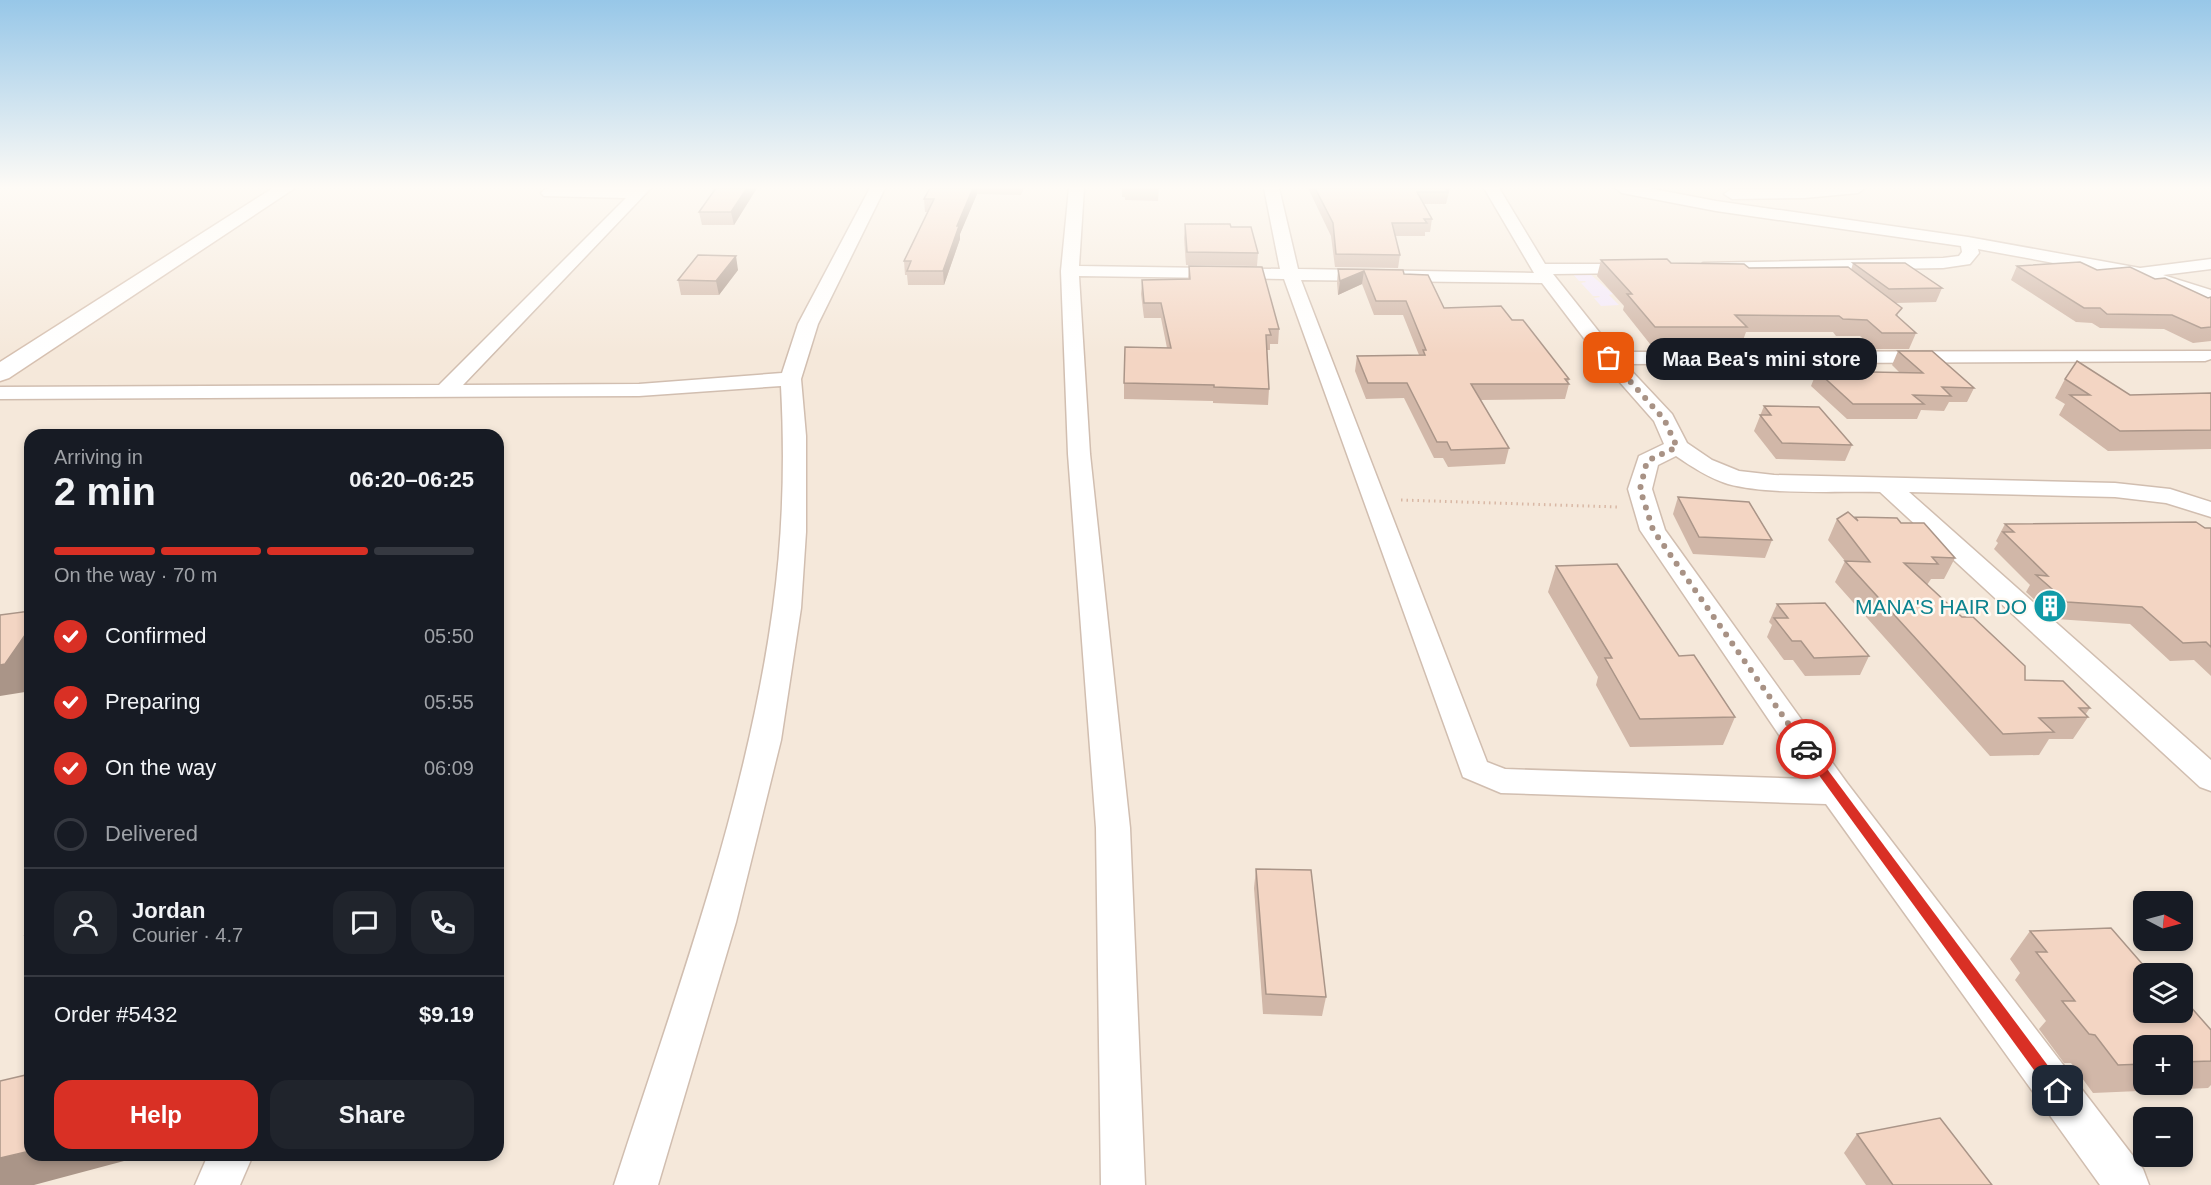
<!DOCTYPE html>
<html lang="en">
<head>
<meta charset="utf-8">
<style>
	body { margin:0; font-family:Helvetica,sans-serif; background:#20242c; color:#f1f3f6; height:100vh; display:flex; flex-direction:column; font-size:22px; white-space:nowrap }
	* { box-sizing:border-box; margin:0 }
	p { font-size:20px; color:#9ea1a6 }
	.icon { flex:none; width:33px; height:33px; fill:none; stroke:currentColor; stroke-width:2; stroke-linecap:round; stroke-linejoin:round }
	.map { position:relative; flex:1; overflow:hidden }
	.details { position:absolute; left:24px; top:429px; width:480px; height:732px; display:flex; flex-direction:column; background:#171b24; border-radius:18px; box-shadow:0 3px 9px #0003 }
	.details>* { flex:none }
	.needle { width:39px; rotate:96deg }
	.fabs { position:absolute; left:2133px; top:891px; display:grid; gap:12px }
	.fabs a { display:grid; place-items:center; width:60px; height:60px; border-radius:12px; background:#171b24; box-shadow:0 3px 9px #0003; font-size:30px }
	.pin { position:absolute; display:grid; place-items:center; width:51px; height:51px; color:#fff; margin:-26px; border-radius:12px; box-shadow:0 3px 9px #0006 }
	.courier { position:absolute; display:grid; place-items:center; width:60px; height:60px; margin:-30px; border:4px solid #d93025; border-radius:50%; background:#fff; color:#222; box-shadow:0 2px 8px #0007 }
	.bubble { position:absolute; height:42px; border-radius:18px; background:#171b24; box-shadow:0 3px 9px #0003; font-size:20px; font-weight:600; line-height:42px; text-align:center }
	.head em { font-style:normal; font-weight:600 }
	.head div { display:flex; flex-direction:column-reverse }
	.head { display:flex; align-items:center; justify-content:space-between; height:102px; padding:0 30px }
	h1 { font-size:39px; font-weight:600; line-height:45px }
	.bar { display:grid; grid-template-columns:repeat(4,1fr); gap:9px 6px; align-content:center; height:72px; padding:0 30px }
	.bar i { height:8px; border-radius:4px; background:#363941 }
	.bar .active { background:#d93025 }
	.bar p { grid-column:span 4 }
	.line { display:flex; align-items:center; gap:15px; padding:0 30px; border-top:2px solid #363941 }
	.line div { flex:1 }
	.round { display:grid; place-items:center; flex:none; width:63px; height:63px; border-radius:18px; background:#20242c }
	ol { padding:0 30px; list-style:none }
	li { display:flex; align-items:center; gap:18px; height:66px }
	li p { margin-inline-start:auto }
	li .icon { padding:6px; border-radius:50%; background:#d93025; color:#fff; stroke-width:4 }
	li:last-child { color:#9ea1a6 }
	li i { width:33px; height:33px; border:3px solid #363941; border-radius:50% }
	.primary-button { display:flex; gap:12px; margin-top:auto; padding:12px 30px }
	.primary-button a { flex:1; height:69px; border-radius:18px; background:#d93025; color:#fff; font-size:24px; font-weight:600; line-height:69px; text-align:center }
	.primary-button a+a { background:#20242c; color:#f1f3f6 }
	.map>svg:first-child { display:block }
	.residential { fill:#f5e8da; fill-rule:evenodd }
	.education { fill:#f3e8fa }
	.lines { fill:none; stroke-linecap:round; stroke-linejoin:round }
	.street-casing { stroke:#d1beb0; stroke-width:3 }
	.secondary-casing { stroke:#d6c0b0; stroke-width:3 }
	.path { stroke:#d9b8a5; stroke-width:3; stroke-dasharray:1.5 4; stroke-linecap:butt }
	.street { fill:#fff; fill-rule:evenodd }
	.secondary { fill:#fff; fill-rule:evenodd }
	.wall { fill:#d1b7a8; fill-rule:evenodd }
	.shaded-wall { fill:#aa9588 }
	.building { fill:#f3d5c3; stroke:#aa9588; stroke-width:1.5 }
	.route { fill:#d93025 }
	.done { stroke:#a89285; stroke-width:6; stroke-dasharray:0 10.8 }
	.labels { text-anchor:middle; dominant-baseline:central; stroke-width:5; stroke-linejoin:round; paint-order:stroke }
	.culture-label { font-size:21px; fill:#0d838f; stroke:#fffaf3; text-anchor:end }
</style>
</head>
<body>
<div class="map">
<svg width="2211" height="1185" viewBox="0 0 2211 1185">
	<rect width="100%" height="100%" fill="#fdf6ec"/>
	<!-- residential -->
	<path class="residential" d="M0 188H2211V1185H0ZM30 435H498V1155H30ZM2144 902H2182V940H2144ZM2144 974H2182V1012H2144ZM2144 1046H2182V1084H2144ZM2144 1118H2182V1156H2144Z"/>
	<!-- education -->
	<polygon class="education" points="1572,273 1589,273 1613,294 1609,295 1619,305 1601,306 1594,298 1600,297 1599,296 1593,296 1581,283 1586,282 1585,281 1579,281"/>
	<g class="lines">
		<defs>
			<g id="street">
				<path d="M549 188H651L463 385 639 384 782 373 798 324 870 188H885L818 324 801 379 806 436V532L801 608 781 740 736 922 658 1185H614C675 996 746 806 773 608 783 535 785 459 781 386L639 396 0 399V387L439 385 626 198 544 196 541 193 544 190Z"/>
				<path d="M1069 188H1084L1079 266 1280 269 1264 188H1279L1298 269 1534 273 1484 188H1499L1545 264H1641L1644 268 1641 272 1635 273 1553 274 1615 352 2211 351V359L2205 361 1625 364 1672 414 1687 443 1712 460 1739 471 1774 475 2115 483 2170 489 2211 502V517L2166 503 2115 497 1909 492 2211 760V791L2200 787 1880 492C1837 491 1768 495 1728 484 1709 478 1692 467 1676 456L1658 465 1652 489 1665 530 1847 783 2143 1169 2149 1185H2100L1826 804 1501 793 1463 777 1284 279 1079 276 1090 454 1130 828 1145 1185H1101L1096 828 1068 454 1061 271ZM1301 280 1542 283 1602 362 1654 421 1664 444 1639 456 1628 489 1640 530 1809 779 1505 769 1487 762Z"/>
				<polygon points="1615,188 1648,188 1716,201 1968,237 2140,268 2211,259 2211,269 2163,275 2211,290 2211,301 2135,278 1978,249 1979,253 1970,264 1943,268 1709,272 1703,271 1700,267 1703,263 1943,258 1959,256 1962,252 1961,246 1716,211 1622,193"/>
				<polygon points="1865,188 1858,193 1804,198 1732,199 1724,194 1732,189"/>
				<polygon points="208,1155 253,1155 240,1185 195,1185"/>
			</g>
			<polygon id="secondary" points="273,188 295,188 9,378 0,381 0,362"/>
		</defs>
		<!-- street casing -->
		<use href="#street" class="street-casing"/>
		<!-- secondary casing -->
		<use href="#secondary" class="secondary-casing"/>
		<!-- path -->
		<polyline class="path" points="1401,500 1618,507"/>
		<!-- street -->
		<use href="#street" class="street"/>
		<!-- secondary -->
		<use href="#secondary" class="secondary"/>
	</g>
	<!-- wall -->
	<g class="wall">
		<polygon points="757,188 734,225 702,225 699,212"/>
		<polygon points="930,188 1024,188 1021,195 977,194 960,234 960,239 944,285 908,285 907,275 905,275 904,261 928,212 925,212 924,199"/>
		<polygon points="1122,188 1159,188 1158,201 1125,200 1125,197 1122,197"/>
		<polygon points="1308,188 1450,188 1446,204 1424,204 1432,219 1430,232 1425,232 1425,236 1395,236 1400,255 1398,268 1335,267 1331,236"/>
		<polygon points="1185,224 1231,227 1258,253 1257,266 1186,265 1184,238"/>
		<polygon points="1601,260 1749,268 1851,270 1853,263 1942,288 1936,302 1895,303 1898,317 1916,333 1909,349 1875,349 1860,336 1836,336 1833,332 1746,332 1742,343 1650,344 1623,310 1624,306 1597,276"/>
		<polygon points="1189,266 1279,329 1278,344 1270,344 1270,350 1267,350 1269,389 1268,405 1213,403 1213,401 1124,399 1124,383 1167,348 1161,318 1144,318 1141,294 1142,280 1188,279"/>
		<polygon points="2017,266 2097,270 2155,279 2208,298 2211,297 2211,341 2193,343 2164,329 2100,328 2092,323 2076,322 2011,280"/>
		<polygon points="1338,269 1404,274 1444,308 1512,320 1569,379 1568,383 1569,384 1565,399 1480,400 1509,448 1505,464 1448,467 1443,458 1434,458 1404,398 1366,399 1355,371 1357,356 1419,355 1403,315 1374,315 1362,284 1338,295 1337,283"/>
		<polygon points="738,270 719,295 681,295 678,280"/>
		<polygon points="1898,351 1974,388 1967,402 1949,402 1944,411 1921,410 1917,419 1847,419 1811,386 1817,371 1900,373 1892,365"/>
		<polygon points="2065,379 2130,395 2211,393 2211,449 2108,451 2059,415 2065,404 2055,398"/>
		<polygon points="1764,406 1852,445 1845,461 1776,459 1754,431"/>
		<polygon points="1678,497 1772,540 1765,558 1693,554 1673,514"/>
		<polygon points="1855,517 1901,523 1955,558 1944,579 1931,579 1927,585 2025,680 2090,708 2085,715 2088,717 2073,739 2049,739 2039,755 1990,756 1835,582 1845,561 1828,540 1837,519 1855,518"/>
		<polygon points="2005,524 2211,528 2211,676 2194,660 2170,661 2130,624 2056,619 2026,592 2030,585 1994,549 1998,543 1996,541"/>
		<polygon points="1556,566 1679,656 1735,717 1723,745 1630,747 1596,685 1598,677 1548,592"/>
		<polygon points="1777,604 1869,656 1860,675 1805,676 1793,660 1784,660 1767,637 1772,625 1769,622"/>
		<polygon points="1256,869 1326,997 1322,1016 1263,1014 1254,888"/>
		<path d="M2030 931 2144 974 2211 1030V1085L2208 1088 2093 1093 2071 1063H2064L2039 1029 2046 1021 2015 980 2020 973 2010 959ZM2144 1046H2182V1084H2144Z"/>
		<polygon points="1857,1134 1992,1185 1866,1185 1844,1153"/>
	</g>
	<!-- shaded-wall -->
	<g class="shaded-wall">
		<polygon points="747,188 757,188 734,225 731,212"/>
		<polygon points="973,188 977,188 977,194 960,234 960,239 944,285 943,271 957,226"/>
		<polygon points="736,256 738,270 719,295 716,281"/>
		<polygon points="1364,271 1362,284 1338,295 1340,281"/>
		<polygon points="30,628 30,684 25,692 0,696 0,665"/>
		<polygon points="30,934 30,940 25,935"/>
		<polygon points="30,1151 30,1155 126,1155 124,1161 34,1185 0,1185 0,1158"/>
	</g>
	<!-- building -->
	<g class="building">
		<polygon points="716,188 747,188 731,212 699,212"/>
		<polygon points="930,188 973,188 957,226 959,226 943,271 907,271 911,261 904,261 934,199 924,199"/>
		<polygon points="1315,188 1446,188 1448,192 1417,192 1432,219 1424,219 1427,223 1392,223 1400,255 1336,254 1333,223"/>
		<polygon points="1185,224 1230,224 1231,227 1251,227 1258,253 1187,252"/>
		<polygon points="698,255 736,256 716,281 678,280"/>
		<polygon points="1667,259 1671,263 1744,264 1749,268 1848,267 1902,308 1896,315 1916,333 1882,333 1867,320 1843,319 1839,316 1735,315 1747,327 1655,327 1627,294 1632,294 1601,260"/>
		<polygon points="2080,262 2097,270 2130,267 2155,279 2165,278 2208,298 2211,297 2211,327 2201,328 2172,315 2107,314 2100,308 2084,308 2017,266"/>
		<polygon points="1853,263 1905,263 1942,288 1889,289"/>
		<polygon points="1189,266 1262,267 1279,329 1269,329 1271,335 1266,335 1269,389 1214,387 1214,385 1124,383 1125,347 1171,348 1161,303 1144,303 1142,280 1190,279"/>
		<polygon points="1338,269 1403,270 1404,274 1428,275 1444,308 1501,306 1512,320 1523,320 1569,379 1565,379 1569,384 1471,384 1509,448 1451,450 1447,442 1437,442 1407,383 1368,383 1357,356 1425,355 1423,350 1426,350 1406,301 1376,301 1364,271 1340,281"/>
		<polygon points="1898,351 1932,351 1974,388 1942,387 1951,396 1913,395 1924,404 1853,404 1817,371 1923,373"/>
		<polygon points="2077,361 2130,395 2211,393 2211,430 2120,431 2070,395 2090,395 2065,379"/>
		<polygon points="1764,406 1819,407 1852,445 1782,443 1760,415 1771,415"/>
		<polygon points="1678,497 1749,502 1772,540 1699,537"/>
		<polygon points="1848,512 1858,521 1855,517 1897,518 1901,523 1924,523 1955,558 1932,557 1938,564 1904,563 1962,617 1973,617 2025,666 2025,680 2063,681 2090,708 2079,708 2088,717 2039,718 2054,732 2003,734 1845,561 1870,562 1837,519"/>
		<polygon points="2196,522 2205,528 2211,528 2211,647 2206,642 2183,643 2142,607 2067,602 2036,575 2048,576 2003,532 2014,532 2005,524"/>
		<polygon points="1617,564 1679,656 1694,655 1735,717 1640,719 1605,658 1612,658 1556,566"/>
		<polygon points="1825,603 1869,656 1814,658 1801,641 1792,641 1774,618 1788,618 1777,604"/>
		<polygon points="30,611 30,628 5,664 0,665 0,615"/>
		<polygon points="1256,869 1311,870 1326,997 1266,994"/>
		<polygon points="30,926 30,934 25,935"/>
		<polygon points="2111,928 2151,974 2144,974 2144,1012 2182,1012 2182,997 2211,1030 2211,1061 2182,1062 2182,1046 2144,1046 2144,1064 2118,1065 2095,1035 2089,1034 2062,1001 2075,1001 2036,952 2047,952 2030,931"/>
		<polygon points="30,1074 30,1151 0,1158 0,1081"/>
		<polygon points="1940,1118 1992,1185 1893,1185 1857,1134"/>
	</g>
	<!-- sky -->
	<linearGradient id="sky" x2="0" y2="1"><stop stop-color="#97c7e8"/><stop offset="0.53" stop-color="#fefbf6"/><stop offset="1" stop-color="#fefbf6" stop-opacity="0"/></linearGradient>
	<rect width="2211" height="354" fill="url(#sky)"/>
	<!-- route -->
	<polygon class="route" points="1806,745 1810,746 2063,1086 2065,1091 2063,1096 2058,1098 2053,1096 1802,752 1802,746"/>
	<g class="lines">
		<!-- done -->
		<polyline class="done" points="1609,358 1664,419 1677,447 1647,461 1640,489 1653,530 1806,749"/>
	</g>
	<!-- icons -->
	<defs>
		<symbol id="building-disc" viewBox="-11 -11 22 22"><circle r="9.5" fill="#0f9aa8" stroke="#fffaf3"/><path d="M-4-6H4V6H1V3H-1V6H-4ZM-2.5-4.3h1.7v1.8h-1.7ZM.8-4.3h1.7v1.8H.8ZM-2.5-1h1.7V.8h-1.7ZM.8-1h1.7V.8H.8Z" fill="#fff"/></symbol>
	</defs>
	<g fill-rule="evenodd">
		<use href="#building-disc" x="2031" y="587" width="38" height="38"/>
	</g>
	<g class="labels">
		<!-- culture labels -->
		<g class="culture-label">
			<text x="2027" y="606">MANA'S HAIR DO</text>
		</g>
	</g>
</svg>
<div class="fabs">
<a><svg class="needle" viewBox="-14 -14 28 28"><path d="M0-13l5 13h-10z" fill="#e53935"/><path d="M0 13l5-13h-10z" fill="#9ea1a6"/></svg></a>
<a><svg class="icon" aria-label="layers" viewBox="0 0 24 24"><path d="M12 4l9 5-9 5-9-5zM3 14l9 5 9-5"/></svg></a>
<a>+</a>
<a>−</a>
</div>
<div class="pin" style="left:1609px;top:358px;background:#ea580c"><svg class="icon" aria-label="bag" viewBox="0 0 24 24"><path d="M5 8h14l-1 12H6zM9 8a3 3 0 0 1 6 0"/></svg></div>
<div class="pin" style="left:2058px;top:1091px;background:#1f2937"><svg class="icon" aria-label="home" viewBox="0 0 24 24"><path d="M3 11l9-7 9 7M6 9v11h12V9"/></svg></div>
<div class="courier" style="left:1806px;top:749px"><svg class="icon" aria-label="car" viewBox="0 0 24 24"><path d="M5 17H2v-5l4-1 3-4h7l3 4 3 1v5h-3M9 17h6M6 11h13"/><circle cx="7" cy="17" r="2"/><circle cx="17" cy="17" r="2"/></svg></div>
<div class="bubble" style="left:1646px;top:338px;width:231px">Maa Bea's mini store</div>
<section class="details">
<div class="head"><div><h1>2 min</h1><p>Arriving in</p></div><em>06:20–06:25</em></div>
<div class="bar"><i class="active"></i><i class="active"></i><i class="active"></i><i></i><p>On the way · 70 m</p></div>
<ol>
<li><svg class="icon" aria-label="check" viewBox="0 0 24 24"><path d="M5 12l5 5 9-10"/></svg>Confirmed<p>05:50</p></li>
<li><svg class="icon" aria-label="check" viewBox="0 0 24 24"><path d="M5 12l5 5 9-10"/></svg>Preparing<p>05:55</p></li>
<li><svg class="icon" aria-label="check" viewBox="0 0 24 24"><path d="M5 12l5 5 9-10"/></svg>On the way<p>06:09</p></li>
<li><i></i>Delivered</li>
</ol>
<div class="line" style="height:108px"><a class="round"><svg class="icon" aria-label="person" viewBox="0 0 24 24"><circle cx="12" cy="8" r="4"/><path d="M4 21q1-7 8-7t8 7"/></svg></a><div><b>Jordan</b><p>Courier · 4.7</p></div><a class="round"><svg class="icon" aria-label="chat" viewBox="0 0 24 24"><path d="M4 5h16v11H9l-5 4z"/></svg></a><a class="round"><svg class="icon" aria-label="phone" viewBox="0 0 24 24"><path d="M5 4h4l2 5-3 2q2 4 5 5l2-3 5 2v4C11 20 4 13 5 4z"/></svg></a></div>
<div class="line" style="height:78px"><div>Order #5432</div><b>$9.19</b></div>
<div class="primary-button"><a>Help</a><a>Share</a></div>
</section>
</div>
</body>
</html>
